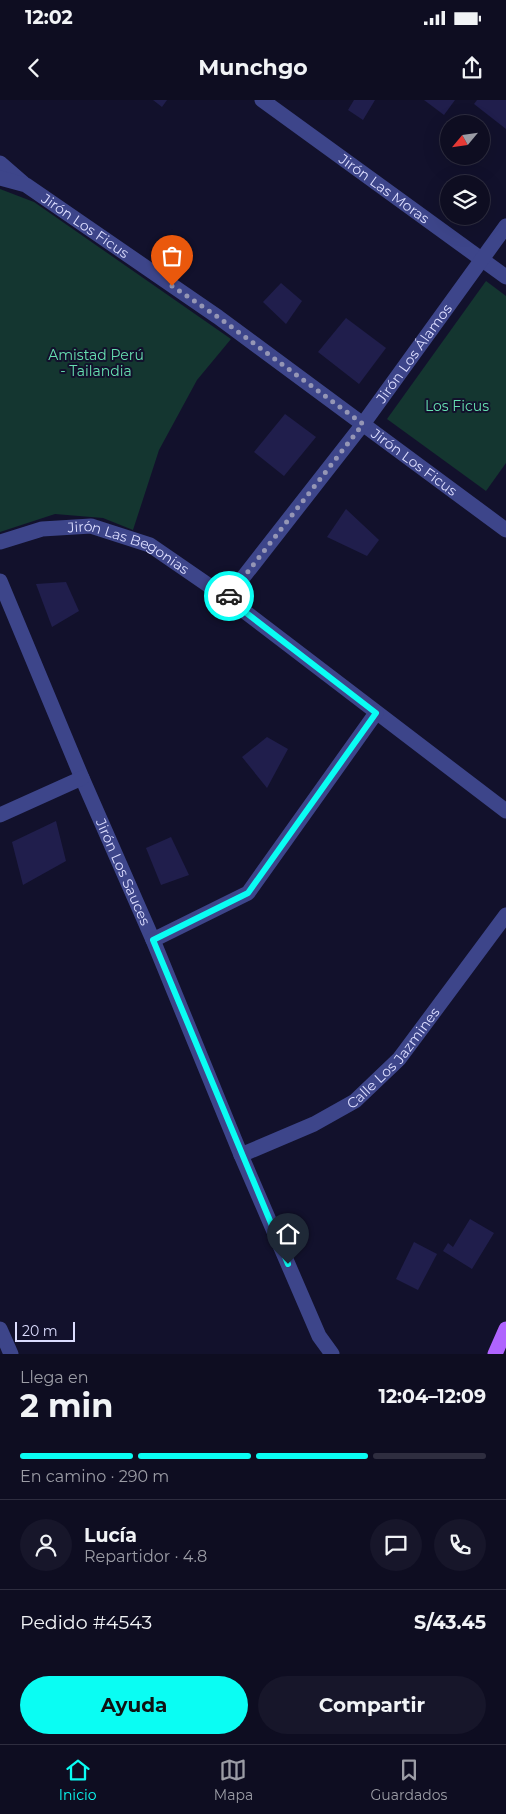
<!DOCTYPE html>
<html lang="es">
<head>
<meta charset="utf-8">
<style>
	body { margin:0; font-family:Montserrat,sans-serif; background:#17162a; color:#f1f3f6; height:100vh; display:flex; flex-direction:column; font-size:19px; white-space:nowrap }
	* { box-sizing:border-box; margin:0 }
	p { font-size:16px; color:#9b9ca5 }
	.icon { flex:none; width:28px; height:28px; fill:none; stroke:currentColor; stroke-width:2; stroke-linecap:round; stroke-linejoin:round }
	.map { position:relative; height:1254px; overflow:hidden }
	.side { display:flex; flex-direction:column; background:#0e0d21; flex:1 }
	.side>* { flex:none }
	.needle { width:32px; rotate:241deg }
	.tools { position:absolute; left:440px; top:15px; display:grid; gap:10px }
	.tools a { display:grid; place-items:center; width:50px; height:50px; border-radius:50%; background:#0e0d21; box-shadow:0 5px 20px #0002,0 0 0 1px #2e2d3f; font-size:25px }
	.scale { position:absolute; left:15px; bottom:12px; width:60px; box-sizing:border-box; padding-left:5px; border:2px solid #dcddff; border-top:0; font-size:14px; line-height:18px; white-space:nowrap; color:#dcddff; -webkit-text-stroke:4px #12112c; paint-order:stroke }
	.pin { position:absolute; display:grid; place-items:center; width:42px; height:42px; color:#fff; margin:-51px -21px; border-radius:50% 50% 50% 0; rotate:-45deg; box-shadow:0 0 5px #0007 }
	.pin .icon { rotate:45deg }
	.courier { position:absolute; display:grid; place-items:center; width:50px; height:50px; margin:-25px; border:4px solid #0afdf3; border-radius:50%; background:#fff; color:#222; box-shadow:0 1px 6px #0007 }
	.overview em { font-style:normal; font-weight:700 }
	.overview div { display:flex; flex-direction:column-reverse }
	.overview { display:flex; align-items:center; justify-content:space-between; height:85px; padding:0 20px }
	h1 { font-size:32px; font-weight:700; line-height:38px }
	.bar { display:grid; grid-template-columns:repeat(4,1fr); gap:8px 5px; align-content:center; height:60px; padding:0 20px }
	.bar i { height:6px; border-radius:4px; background:#2e2d3f }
	.bar .current { background:#0afdf3 }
	.bar p { grid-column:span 4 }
	.line { display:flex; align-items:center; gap:12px; padding:0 20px; border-top:1px solid #2e2d3f }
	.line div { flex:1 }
	.round { display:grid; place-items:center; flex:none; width:52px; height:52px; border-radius:26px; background:#17162a }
	.button { display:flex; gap:10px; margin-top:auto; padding:10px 20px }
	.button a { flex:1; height:58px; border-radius:30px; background:#0afdf3; color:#111; font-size:20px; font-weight:700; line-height:58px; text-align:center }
	.button a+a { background:#17162a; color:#f1f3f6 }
	.status { display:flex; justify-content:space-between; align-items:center; height:35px; padding:0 25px; background:#0e0d21; direction:ltr }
	.status svg { height:14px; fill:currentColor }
	header { display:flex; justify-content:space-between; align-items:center; height:65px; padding:0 20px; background:#0e0d21; font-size:22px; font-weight:700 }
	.menu { display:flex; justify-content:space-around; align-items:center; height:70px; border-top:1px solid #2e2d3f; background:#0e0d21; font-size:14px; color:#9b9ca5 }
	.menu a { display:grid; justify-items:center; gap:2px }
	.menu .current { color:#0afdf3 }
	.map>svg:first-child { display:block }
	.green { fill:#143630 }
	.building { fill:#201e4c }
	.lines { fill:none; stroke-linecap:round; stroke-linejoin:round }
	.minor { stroke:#3d458a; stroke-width:15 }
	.major { stroke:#af64fe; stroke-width:15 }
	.done { stroke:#9596b5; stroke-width:5; stroke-dasharray:0 9 }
	.route { stroke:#0afdf3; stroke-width:6 }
	.labels { text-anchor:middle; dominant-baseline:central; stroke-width:4; stroke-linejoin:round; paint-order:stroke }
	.street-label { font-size:14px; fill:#dcddff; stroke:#12112c }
	.park-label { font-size:14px; fill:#67e0b1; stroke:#12112c }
</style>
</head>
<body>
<div class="status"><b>12:02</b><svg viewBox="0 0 49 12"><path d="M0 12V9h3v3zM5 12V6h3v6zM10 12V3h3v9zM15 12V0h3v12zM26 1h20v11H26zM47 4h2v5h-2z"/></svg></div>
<header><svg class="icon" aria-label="back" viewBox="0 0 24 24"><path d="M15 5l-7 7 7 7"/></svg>Munchgo<svg class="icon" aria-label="share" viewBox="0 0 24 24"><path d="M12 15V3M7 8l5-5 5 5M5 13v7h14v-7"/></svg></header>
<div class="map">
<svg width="506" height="1254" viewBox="0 0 506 1254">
	<rect width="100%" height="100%" fill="#12112c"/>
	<!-- green -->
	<g class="green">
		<polygon points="0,89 34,102 231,239 197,280 159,350 133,430 103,418 55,414 0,432"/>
		<polygon points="486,181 506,196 506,363 486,391 387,319"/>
	</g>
	<!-- building -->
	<g class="building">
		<polygon points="153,0 167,0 162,7"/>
		<polygon points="354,0 375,0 363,20 348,10"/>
		<polygon points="424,0 455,0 444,15"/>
		<polygon points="477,0 506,0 506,29 474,4"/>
		<polygon points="449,101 449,111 444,106"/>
		<polygon points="281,183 302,201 286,224 263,202"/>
		<polygon points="346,218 386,248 359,284 318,252"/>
		<polygon points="285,314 316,337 284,376 254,352"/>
		<polygon points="346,409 379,440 367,456 327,437"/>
		<polygon points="66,482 79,511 52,527 36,484"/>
		<polygon points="267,637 288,649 267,688 242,657"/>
		<polygon points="56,721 66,761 23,785 12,742"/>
		<polygon points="171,737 189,775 161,785 146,748"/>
		<polygon points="470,1119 494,1133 472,1169 443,1151 448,1143 453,1147"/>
		<polygon points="414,1142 437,1154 418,1190 396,1179"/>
	</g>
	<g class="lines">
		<!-- minor -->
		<g class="minor">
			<path id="s1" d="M262 0 506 177"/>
			<polyline points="0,63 23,83"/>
			<path id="s2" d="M0 78 26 85 218 217 506 430"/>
			<path id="s3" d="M0 442 42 429 91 426 150 445 227 498 506 711"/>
			<path id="s4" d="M0 481 82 678 153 840 241 1055 319 1236 332 1254"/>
			<path id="s5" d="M227 498 363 324 506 126"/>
			<polyline points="0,715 82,678"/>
			<polyline points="153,840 248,793 376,613"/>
			<path id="s6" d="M241 1055 314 1024 355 1001 399 959 506 815"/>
			<polyline points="0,1229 11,1254"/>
		</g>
		<!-- major -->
		<polyline class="major" points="495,1254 506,1229"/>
	</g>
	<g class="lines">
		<!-- done -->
		<polyline class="done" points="172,186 218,217 363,324 229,496"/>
		<!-- route -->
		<polyline class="route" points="229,496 227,498 376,613 248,793 153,840 288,1164"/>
	</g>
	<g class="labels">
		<!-- street labels -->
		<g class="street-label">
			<text stroke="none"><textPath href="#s1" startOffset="151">Jirón Las Moras</textPath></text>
			<text stroke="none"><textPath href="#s2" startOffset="99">Jirón Los Ficus</textPath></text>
			<text stroke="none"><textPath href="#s5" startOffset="308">Jirón Los Álamos</textPath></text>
			<text stroke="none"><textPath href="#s2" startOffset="504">Jirón Los Ficus</textPath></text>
			<text stroke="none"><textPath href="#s3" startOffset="135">Jirón Las Begonias</textPath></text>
			<text stroke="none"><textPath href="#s4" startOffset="316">Jirón Los Sauces</textPath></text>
			<text stroke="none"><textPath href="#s6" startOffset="184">Calle Los Jazmines</textPath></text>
		</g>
		<!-- park labels -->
		<g class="park-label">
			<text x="96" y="255">Amistad Perú<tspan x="96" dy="16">- Tailandia</tspan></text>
			<text x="457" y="306">Los Ficus</text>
		</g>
	</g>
</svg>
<div class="tools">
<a><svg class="needle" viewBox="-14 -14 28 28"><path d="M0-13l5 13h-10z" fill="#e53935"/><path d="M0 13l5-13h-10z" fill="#9b9ca5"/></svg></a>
<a><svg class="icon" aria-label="layers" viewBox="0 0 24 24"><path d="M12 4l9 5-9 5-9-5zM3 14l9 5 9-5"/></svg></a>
</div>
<div class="scale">20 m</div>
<div class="pin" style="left:172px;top:186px;background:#ea580c"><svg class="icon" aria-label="bag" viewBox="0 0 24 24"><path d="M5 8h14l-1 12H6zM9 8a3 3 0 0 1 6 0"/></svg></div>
<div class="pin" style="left:288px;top:1164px;background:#1f2937"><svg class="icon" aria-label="home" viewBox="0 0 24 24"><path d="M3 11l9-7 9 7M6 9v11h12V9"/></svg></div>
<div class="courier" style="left:229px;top:496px"><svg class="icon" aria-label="car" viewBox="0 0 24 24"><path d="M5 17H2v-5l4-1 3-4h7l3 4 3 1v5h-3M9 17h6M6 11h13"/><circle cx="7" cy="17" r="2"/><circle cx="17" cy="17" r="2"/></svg></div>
</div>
<section class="side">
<div class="overview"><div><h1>2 min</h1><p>Llega en</p></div><em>12:04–12:09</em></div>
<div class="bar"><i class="current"></i><i class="current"></i><i class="current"></i><i></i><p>En camino · 290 m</p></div>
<div class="line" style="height:90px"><a class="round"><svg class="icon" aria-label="person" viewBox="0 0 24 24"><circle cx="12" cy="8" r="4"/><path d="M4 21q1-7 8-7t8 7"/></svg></a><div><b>Lucía</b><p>Repartidor · 4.8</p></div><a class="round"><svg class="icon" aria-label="chat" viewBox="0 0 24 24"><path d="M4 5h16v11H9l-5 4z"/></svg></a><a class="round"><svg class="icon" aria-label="phone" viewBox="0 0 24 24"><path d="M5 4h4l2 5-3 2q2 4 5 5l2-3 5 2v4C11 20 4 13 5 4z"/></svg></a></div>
<div class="line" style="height:65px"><div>Pedido #4543</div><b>S/43.45</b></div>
<div class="button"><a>Ayuda</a><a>Compartir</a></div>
</section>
<nav class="menu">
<a class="current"><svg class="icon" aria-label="home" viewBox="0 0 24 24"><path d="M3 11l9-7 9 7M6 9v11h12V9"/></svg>Inicio</a>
<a><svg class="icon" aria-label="map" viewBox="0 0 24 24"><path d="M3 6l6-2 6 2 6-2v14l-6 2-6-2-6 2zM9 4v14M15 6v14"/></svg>Mapa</a>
<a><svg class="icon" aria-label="saved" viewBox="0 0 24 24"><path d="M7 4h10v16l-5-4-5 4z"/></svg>Guardados</a>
</nav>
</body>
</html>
